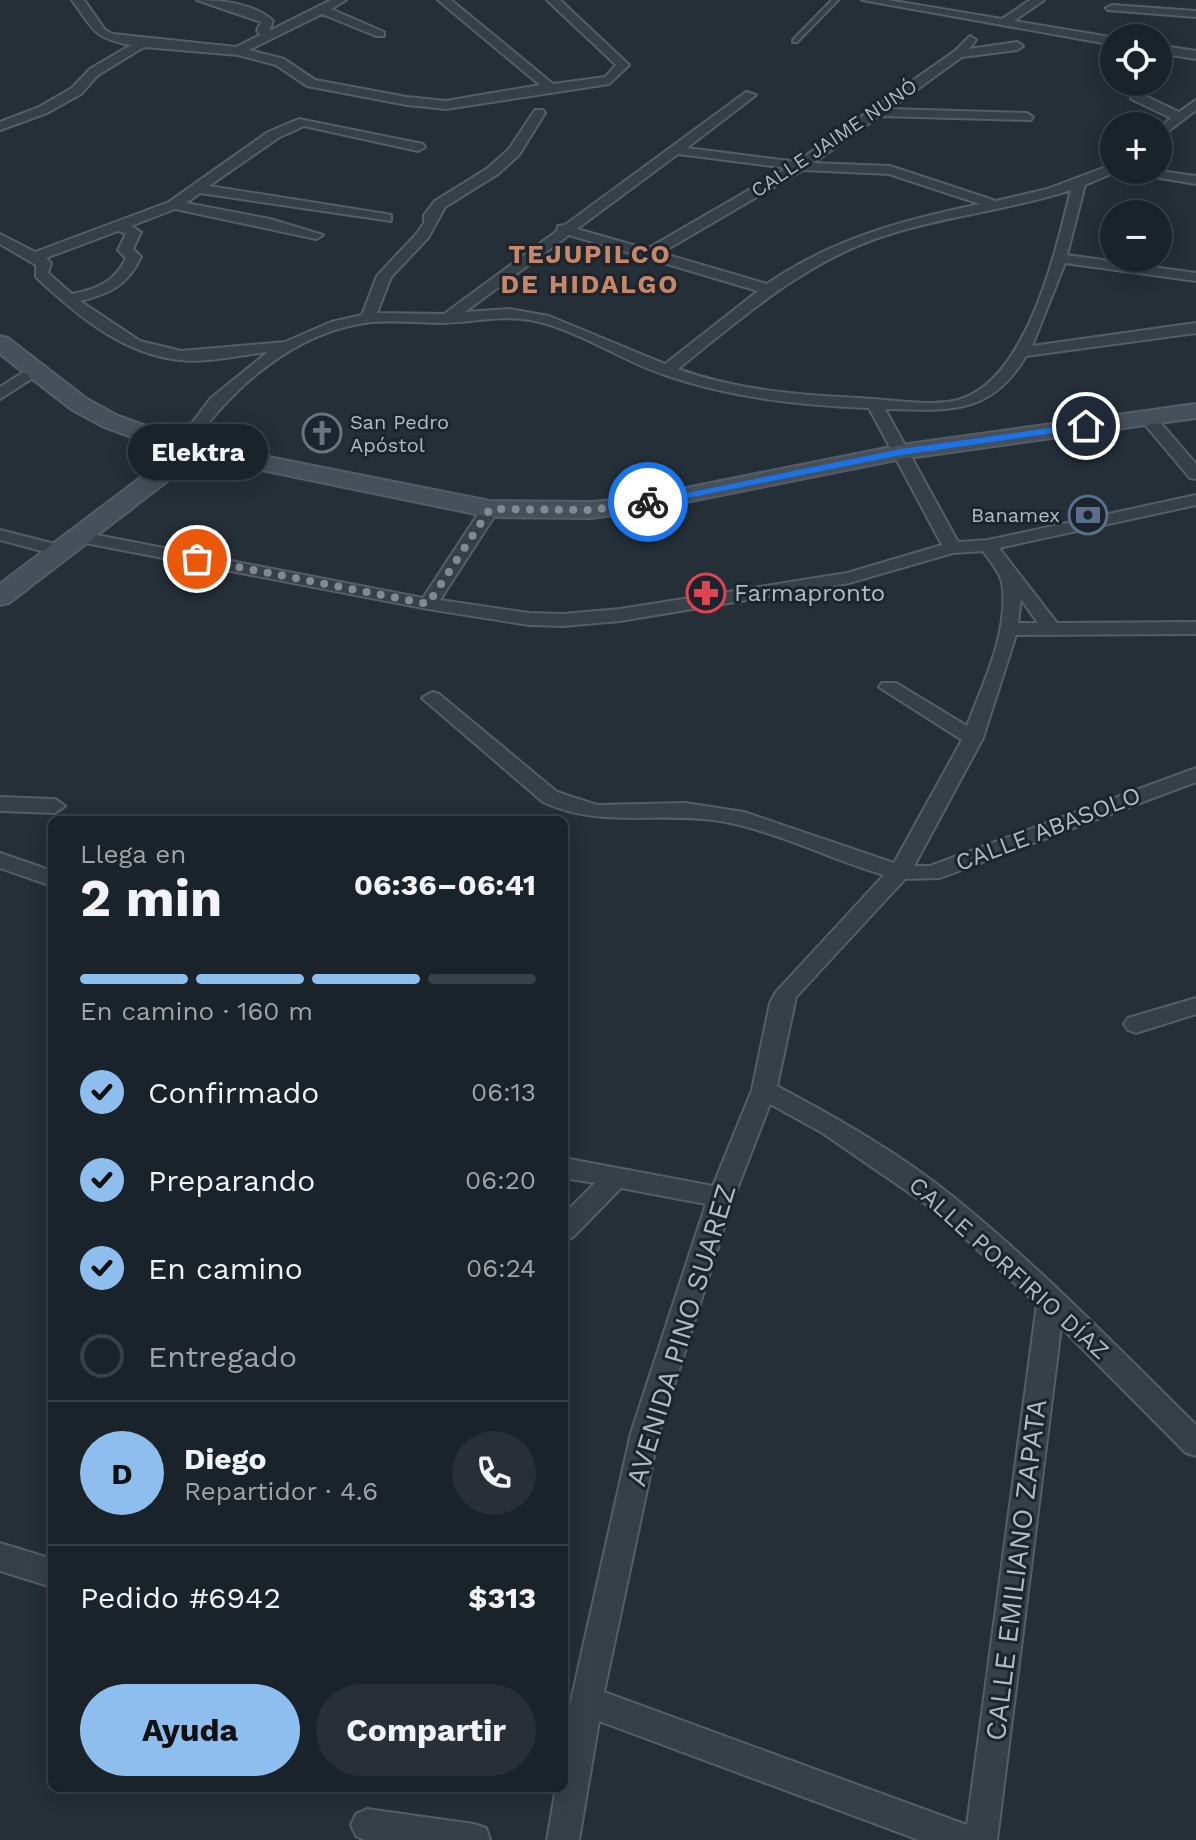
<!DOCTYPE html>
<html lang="es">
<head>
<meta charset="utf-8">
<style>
	body { margin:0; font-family:"Work Sans",sans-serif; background:#282f36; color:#f1f3f6; height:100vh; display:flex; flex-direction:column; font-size:30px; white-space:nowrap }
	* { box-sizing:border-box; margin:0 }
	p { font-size:26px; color:#a0a4a8 }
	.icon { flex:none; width:44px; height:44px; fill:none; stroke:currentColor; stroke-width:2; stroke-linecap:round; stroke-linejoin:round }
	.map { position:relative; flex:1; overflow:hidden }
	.details { position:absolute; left:48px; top:816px; width:520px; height:976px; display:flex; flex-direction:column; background:#1b232a; border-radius:12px; box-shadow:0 4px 20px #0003,0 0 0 2px #394047 }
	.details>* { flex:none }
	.buttons { position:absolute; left:1100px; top:24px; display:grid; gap:16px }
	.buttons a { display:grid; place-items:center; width:72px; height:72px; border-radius:50%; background:#1b232a; box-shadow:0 4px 20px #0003,0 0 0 2px #394047; font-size:40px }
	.pin { position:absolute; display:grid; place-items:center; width:68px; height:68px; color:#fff; margin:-34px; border:4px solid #fff; border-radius:50%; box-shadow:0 2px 8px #0007 }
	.courier { position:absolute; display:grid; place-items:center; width:80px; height:80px; margin:-40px; border:6px solid #1a73e8; border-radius:50%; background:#fff; color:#222; box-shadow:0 2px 10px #0007 }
	.bubble { position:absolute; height:56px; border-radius:28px; background:#1b232a; box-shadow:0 4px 20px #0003,0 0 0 2px #394047; font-size:26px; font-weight:700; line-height:56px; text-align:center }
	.overview em { font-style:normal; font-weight:700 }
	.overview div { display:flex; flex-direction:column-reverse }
	.overview { display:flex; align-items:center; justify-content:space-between; height:136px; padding:0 32px }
	h1 { font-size:52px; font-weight:700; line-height:60px }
	.bar { display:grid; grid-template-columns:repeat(4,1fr); gap:12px 8px; align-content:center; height:96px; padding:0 32px }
	.bar i { height:10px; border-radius:6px; background:#394047 }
	.bar .selected { background:#8dbeee }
	.bar p { grid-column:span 4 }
	.line { display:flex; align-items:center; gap:20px; padding:0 32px; border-top:2px solid #394047 }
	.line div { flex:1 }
	.round { display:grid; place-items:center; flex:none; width:84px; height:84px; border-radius:42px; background:#282f36 }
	ol { padding:0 32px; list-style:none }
	li { display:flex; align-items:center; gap:24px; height:88px }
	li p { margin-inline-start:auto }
	li .icon { padding:8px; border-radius:50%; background:#8dbeee; color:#111; stroke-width:4 }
	li:last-child { color:#a0a4a8 }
	li i { width:44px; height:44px; border:4px solid #394047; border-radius:50% }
	.primary-button { display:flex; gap:16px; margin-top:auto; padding:16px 32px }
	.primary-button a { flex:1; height:92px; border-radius:48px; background:#8dbeee; color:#111; font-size:32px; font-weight:700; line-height:92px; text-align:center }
	.primary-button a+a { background:#282f36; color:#f1f3f6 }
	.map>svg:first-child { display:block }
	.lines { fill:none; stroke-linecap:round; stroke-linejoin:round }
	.lane-casing { stroke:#555e66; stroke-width:4 }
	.street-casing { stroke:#555e66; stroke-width:4 }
	.secondary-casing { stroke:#555e66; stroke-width:4 }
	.lane { fill:#374049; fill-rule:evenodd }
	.street { fill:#374049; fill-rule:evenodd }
	.secondary { fill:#45505b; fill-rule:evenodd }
	.route { fill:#1a73e8 }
	.done { stroke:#808a94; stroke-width:8; stroke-dasharray:0 14.4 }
	.labels { text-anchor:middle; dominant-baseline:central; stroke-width:6; stroke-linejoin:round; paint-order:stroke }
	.far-street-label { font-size:20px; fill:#b2bbc5; stroke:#1c252d }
	.far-poi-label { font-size:20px; fill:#b2bbc5; stroke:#1c252d; text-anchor:start }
	.poi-label { font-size:24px; fill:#b2bbc5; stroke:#1c252d; text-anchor:start }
	.street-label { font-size:24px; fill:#b2bbc5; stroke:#1c252d }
	.far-district-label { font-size:26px; font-weight:bold; letter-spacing:2px; fill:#ca8768; stroke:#1c252d }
	.near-street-label { font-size:28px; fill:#b2bbc5; stroke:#1c252d }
</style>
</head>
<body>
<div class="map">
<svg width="1196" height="1840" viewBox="0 0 1196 1840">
	<rect width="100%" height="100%" fill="#242f38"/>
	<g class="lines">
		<defs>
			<polygon id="lane" points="832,0 838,0 797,42 793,42 793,40"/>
			<g id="street">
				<path d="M72 0H84L105 30 113 34 236 47 260 35 257 30 261 22 197 0C221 0 256 4 273 21L269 31 331 0H346L331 9 384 32V36H376L322 14 249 50 284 59 315 80 407 97 446 101 540 85 438 0H451L553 84 605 77 616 65 547 0H560L629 65 609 84 446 109 407 105 307 86 276 65 238 55 144 47 98 75 81 94 47 113 0 130V122L39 107 72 88 90 69 131 45C93 38 94 30 72 0Z"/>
				<polygon points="862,0 888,0 1002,19 1030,0 1044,0 1014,21 1116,38 1114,45"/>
				<polygon points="1112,5 1196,11 1196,17 1108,10 1106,8"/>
				<path d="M970 36 976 40 969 49 1017 42 1023 46 1017 50 962 57 890 109 1027 113 1033 117 1031 120 879 116 813 163 890 166 996 201 1047 189 1114 164V170H1153L1196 176V184L1118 171 1085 185 1067 255 1196 273V281L1065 263 1032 346 1196 323V333L1026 356C990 417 947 410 885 409L958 542 988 540 1196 495V505L999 548 1057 623 1196 622V634L1016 635 983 738 914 866H930L1196 768V782L940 878 905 879 796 997 777 1086C837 1118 899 1153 952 1196 1039 1266 1117 1347 1196 1425V1456L1186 1453 1061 1327 997 1840H919L599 1721 579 1840H547L556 1788H564V1743L571 1701 631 1433 706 1204 621 1188 573 1237 564 1240V1214L595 1183 564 1178V1158L713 1186 752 1090 770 1003 776 992 884 875C829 859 777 831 720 821 659 811 600 829 543 802L422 698 432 692 439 694 557 792 597 805 685 803 744 812 894 863 962 740 879 687 882 683H896L967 726C983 683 1010 630 1002 582 1000 572 989 560 983 551L953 553 849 583 620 621 563 626 529 625 428 609 75 541 72 537 75 533 81 532 423 598 484 505 490 504 499 509 440 600 529 613 563 614 620 609 847 573 942 545 869 408C799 405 732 398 665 375 621 361 578 329 530 320 502 315 474 322 445 323 421 323 397 320 372 322 294 331 231 388 188 450H176L174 447 211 398 268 352C240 355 207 363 180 360 122 354 77 315 36 277V265L0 244V234L35 252 169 202 268 132 299 119 423 144 425 147 418 151 304 126 278 138 209 186 386 214 391 215V221L200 193 186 203 270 219 323 235 316 239 175 209 131 226 141 232 133 249 141 257C128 285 109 294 80 301L140 341 181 351 285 342 331 322 362 315 377 276 418 232 424 223V215L435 201 488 168 509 149 535 110H543L545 113 519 155 498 174 445 207 428 238 391 277 377 313 444 314 557 231 558 226 565 225 746 92 756 95 687 148 797 162 955 51ZM678 154 787 168 647 249 577 229ZM803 170 889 174 980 204C903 220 832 239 767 284L661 253ZM1071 190C1056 250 1028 377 961 399 935 408 886 399 858 398 796 395 736 390 678 369 745 315 809 258 893 233 952 215 1013 209 1071 190ZM118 231 126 234 118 250 126 258C115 282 97 289 72 294L48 273 51 263 46 258ZM569 235 758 291 665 364 549 316 509 309 465 312ZM1021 599 1038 623H1018ZM770 1104 821 1132 933 1209 1037 1304 967 1825 604 1692 659 1433 734 1197Z"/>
				<polygon points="1158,45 1196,51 1196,59 1158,53"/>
				<polygon points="1131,93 1139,93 1179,112 1196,100 1196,110 1158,139 1158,129 1171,118 1131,99"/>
				<polygon points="33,366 41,371 39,374 0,399 0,387"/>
				<polygon points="1147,412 1153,414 1196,464 1196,479 1190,478 1141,420 1139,417"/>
				<polygon points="0,530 67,547 70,551 61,556 0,540"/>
				<polygon points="0,797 55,799 65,806 55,813 0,811"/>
				<polygon points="0,853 52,871 52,886 0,868"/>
				<polygon points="1196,998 1196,1014 1136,1033 1128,1030 1124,1024 1128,1018"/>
				<polygon points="0,1543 52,1559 52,1587 0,1571"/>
				<polygon points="367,1809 474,1824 486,1828 490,1840 364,1840 356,1836 351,1825 356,1814"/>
			</g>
			<polygon id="secondary" points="0,336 8,338 87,399 118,416 188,441 490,501 592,502 641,497 901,445 1196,404 1196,418 901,459 641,511 592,518 490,517 188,455 170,479 9,603 0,605 0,584 152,469 167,450 102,426 71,409 0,354"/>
		</defs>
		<!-- lane casing -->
		<use href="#lane" class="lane-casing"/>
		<!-- street casing -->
		<use href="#street" class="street-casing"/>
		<!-- secondary casing -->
		<use href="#secondary" class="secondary-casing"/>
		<!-- lane -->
		<use href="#lane" class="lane"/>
		<!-- street -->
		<use href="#street" class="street"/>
		<!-- secondary -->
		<use href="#secondary" class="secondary"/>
	</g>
	<!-- route -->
	<polygon class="route" points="1086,423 1089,428 901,455 648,506 643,502 901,449"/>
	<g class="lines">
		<!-- done -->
		<polyline class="done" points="197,559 428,604 490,509 592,510 648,502"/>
	</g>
	<!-- icons -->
	<defs>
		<symbol id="church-ring" viewBox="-11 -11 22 22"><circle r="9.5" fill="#1c252d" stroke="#6b7280" stroke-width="1.5"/><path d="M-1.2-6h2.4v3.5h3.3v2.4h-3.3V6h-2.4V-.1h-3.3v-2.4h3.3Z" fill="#6b7280"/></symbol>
		<symbol id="bank-ring" viewBox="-11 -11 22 22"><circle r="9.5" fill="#1c252d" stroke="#5c6f8a" stroke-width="1.5"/><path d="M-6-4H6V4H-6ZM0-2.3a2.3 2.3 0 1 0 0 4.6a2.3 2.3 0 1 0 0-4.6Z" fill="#5c6f8a"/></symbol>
		<symbol id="pharmacy-ring" viewBox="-11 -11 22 22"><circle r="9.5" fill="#1c252d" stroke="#e0444e" stroke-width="1.5"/><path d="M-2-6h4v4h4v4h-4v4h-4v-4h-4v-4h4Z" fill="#e0444e"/></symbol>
	</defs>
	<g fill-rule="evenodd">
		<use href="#church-ring" x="300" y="411" width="44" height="44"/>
		<use href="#bank-ring" x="1066" y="493" width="44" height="44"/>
		<use href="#pharmacy-ring" x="684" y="571" width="44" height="44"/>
	</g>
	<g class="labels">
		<!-- far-street labels -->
		<g class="far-street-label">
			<text transform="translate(834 138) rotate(-34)">CALLE JAIME NUNÓ</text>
		</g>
		<!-- far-poi labels -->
		<g class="far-poi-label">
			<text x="350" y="422">San Pedro<tspan x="350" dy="23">Apóstol</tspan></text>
			<text x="1060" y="515" text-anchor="end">Banamex</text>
		</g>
		<!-- poi labels -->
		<g class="poi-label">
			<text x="734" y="593">Farmapronto</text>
		</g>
		<!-- street labels -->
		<g class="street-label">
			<text transform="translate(1048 829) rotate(-21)">CALLE ABASOLO</text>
			<text transform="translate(1009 1268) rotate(42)">CALLE PORFIRIO DÍAZ</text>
		</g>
		<!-- far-district labels -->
		<g class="far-district-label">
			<text x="590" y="254">TEJUPILCO<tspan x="590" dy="30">DE HIDALGO</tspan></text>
		</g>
		<!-- near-street labels -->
		<g class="near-street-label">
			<text transform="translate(681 1335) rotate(-73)">AVENIDA PINO SUAREZ</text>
			<text transform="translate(1016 1570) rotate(-83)">CALLE EMILIANO ZAPATA</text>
		</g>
	</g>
</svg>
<div class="buttons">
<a><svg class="icon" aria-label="locate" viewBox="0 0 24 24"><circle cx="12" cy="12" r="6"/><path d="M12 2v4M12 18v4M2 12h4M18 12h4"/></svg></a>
<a>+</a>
<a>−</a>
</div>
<div class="pin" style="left:197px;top:559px;background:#ea580c"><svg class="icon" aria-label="bag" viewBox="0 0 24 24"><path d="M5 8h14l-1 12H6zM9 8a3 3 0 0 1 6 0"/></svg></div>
<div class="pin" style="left:1086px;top:426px;background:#1f2937"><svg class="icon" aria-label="home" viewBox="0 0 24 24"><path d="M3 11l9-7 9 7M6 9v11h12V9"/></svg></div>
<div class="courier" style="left:648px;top:502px"><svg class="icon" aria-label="bike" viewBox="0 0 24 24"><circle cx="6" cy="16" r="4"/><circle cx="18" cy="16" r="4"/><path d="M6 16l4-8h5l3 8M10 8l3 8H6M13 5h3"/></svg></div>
<div class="bubble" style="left:128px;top:424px;width:140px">Elektra</div>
<section class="details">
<div class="overview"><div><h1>2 min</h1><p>Llega en</p></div><em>06:36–06:41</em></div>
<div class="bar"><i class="selected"></i><i class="selected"></i><i class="selected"></i><i></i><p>En camino · 160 m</p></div>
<ol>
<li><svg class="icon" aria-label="check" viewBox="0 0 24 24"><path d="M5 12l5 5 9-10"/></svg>Confirmado<p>06:13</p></li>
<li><svg class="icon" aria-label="check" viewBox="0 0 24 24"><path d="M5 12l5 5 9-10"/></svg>Preparando<p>06:20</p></li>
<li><svg class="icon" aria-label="check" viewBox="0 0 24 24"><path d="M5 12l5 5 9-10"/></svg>En camino<p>06:24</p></li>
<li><i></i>Entregado</li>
</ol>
<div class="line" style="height:144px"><b class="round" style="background:#8dbeee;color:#111">D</b><div><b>Diego</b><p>Repartidor · 4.6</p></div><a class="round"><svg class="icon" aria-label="phone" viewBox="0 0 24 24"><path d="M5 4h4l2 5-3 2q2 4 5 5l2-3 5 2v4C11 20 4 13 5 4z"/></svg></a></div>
<div class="line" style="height:104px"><div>Pedido #6942</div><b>$313</b></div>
<div class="primary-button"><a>Ayuda</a><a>Compartir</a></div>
</section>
</div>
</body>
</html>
